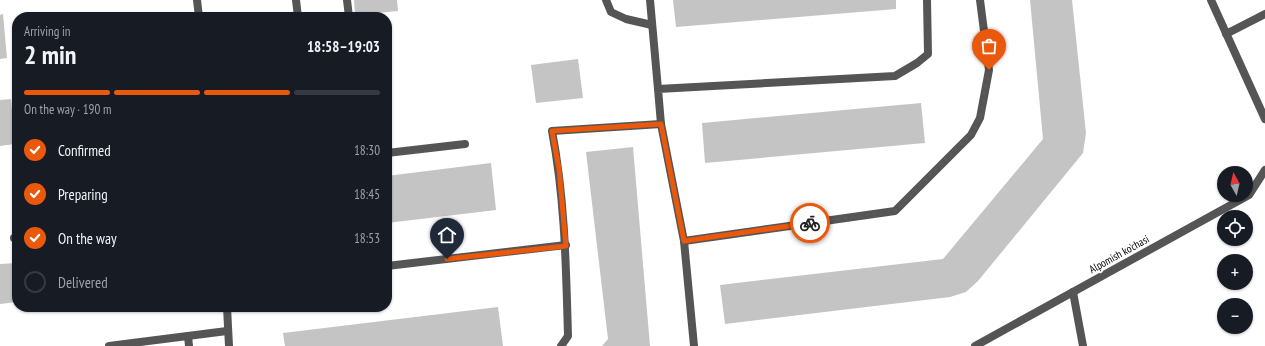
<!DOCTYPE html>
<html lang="en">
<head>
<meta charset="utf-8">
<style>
	body { margin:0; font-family:"PT Sans Narrow",sans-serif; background:#242831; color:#f1f3f6; height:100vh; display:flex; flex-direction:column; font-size:15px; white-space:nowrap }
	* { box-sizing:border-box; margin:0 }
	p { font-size:13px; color:#9ea1a6 }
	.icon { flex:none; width:22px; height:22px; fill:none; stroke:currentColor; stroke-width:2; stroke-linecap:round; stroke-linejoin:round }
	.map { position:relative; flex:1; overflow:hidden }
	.drawer { position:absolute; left:12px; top:12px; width:380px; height:300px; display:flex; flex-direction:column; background:#171b24; border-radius:16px; box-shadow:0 1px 3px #0004 }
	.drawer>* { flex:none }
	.needle { width:26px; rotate:352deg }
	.tools { position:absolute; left:1217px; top:166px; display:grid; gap:8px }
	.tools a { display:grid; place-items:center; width:36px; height:36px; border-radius:50%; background:#171b24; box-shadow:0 1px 3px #0004; font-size:20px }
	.pin { position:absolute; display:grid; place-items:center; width:34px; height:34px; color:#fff; margin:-41px -17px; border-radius:50% 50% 50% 0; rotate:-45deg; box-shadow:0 0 4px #0007 }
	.pin .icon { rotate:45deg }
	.courier { position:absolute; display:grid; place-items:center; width:40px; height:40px; margin:-20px; border:3px solid #ea580c; border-radius:50%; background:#fff; color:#222; box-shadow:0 1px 5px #0007 }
	.summary em { font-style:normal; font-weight:700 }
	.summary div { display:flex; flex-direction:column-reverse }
	.summary { display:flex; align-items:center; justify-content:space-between; height:68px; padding:0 12px }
	h1 { font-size:26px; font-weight:700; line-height:30px }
	.bar { display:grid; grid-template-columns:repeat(4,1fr); gap:6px 4px; align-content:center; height:48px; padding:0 12px }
	.bar i { height:5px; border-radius:3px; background:#363941 }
	.bar .current { background:#ea580c }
	.bar p { grid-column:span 4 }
	ol { padding:0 12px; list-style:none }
	li { display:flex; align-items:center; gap:12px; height:44px }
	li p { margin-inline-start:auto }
	li .icon { padding:4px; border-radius:50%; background:#ea580c; color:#fff; stroke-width:4 }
	li:last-child { color:#9ea1a6 }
	li i { width:22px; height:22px; border:2px solid #363941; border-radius:50% }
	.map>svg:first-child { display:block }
	.building { fill:#c4c4c4 }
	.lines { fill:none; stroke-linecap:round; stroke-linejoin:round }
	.service { stroke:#555; stroke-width:8 }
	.minor { stroke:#555; stroke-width:8 }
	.tertiary { stroke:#555; stroke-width:8 }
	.done { stroke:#595959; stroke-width:4; stroke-dasharray:0 7.2 }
	.route { stroke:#ea580c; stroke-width:5 }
	.labels { text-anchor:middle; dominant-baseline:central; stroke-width:3.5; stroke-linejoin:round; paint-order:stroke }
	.street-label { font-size:11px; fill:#000; stroke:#fff }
</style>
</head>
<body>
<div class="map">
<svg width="1265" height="346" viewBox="0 0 1265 346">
	<rect width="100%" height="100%" fill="#fff"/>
	<!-- building -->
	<g class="building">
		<polygon points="354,0 397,0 398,11 355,15"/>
		<polygon points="673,0 896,0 896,9 676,27"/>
		<polygon points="1030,0 1072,0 1086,133 1083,153 978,281 966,292 950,297 725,324 720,285 943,259 1043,139"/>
		<polygon points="3,14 7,58 0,59 0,15"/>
		<polygon points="578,59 583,98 536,103 531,65"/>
		<polygon points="11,99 15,144 0,146 0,100"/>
		<polygon points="921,103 925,143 705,163 702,123"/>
		<polygon points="633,147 650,346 602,346 608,339 586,152"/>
		<polygon points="491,163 496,210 387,223 387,176"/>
		<polygon points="17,263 17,302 0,304 0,264"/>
		<polygon points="498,307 503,346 285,346 283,333"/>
	</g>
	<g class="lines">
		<!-- service -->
		<g class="service">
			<polyline points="197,0 199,17"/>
			<polyline points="296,0 298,17"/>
			<polyline points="347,0 349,17"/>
			<polyline points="606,0 611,12 626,19 652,25"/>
			<polyline points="650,0 658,89"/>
			<polyline points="1226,34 1265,14"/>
			<polyline points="387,153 465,144"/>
			<polyline points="14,238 17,238"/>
			<polyline points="684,241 895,211 971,135 980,118 989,70 980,0"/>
			<polyline points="387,266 566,245"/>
			<polyline points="227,307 229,346"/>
			<polyline points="188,336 189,346"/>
			<polyline points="109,346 227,331"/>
			<path d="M561 346 568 336C566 267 565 199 552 131L661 124"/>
			<polyline points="694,346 684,241 661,124 658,89 895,76 917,63 928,54 927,0"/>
		</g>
		<!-- minor -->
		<polyline class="minor" points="1073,292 1083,346"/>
		<!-- tertiary -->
		<g class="tertiary">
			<polyline points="1211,0 1265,119"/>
			<polyline points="975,346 1249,195 1265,170"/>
		</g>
	</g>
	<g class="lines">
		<!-- done -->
		<polyline class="done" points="810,223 895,211 971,134 980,118 989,70"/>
		<!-- route -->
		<polyline class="route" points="447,259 566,246 559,169 552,131 661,124 684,241 810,223"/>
	</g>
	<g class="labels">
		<!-- street labels -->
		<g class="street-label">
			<text transform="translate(1119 254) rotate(-29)">Alpomish ko'chasi</text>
		</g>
	</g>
</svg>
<div class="tools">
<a><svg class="needle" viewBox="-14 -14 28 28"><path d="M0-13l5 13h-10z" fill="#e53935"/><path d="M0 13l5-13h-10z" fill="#9ea1a6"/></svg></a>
<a><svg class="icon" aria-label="locate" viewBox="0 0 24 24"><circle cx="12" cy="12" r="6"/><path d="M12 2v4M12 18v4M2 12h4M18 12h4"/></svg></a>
<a>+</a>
<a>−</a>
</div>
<div class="pin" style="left:989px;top:70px;background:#ea580c"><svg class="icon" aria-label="bag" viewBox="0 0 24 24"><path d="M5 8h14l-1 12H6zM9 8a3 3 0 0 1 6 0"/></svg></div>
<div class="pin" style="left:447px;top:259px;background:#1f2937"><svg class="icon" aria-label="home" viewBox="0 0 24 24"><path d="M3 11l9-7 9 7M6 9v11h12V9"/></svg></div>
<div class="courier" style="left:810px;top:223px"><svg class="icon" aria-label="bike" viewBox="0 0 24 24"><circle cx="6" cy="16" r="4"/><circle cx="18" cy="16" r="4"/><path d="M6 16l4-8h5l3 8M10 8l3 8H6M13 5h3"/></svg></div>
<section class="drawer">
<div class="summary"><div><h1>2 min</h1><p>Arriving in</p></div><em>18:58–19:03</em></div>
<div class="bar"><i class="current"></i><i class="current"></i><i class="current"></i><i></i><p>On the way · 190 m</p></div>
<ol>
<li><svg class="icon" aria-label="check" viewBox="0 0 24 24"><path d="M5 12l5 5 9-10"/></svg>Confirmed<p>18:30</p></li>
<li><svg class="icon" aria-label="check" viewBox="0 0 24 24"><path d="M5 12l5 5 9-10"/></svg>Preparing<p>18:45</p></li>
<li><svg class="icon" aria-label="check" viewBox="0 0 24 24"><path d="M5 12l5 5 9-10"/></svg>On the way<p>18:53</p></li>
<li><i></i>Delivered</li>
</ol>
</section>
</div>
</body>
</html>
